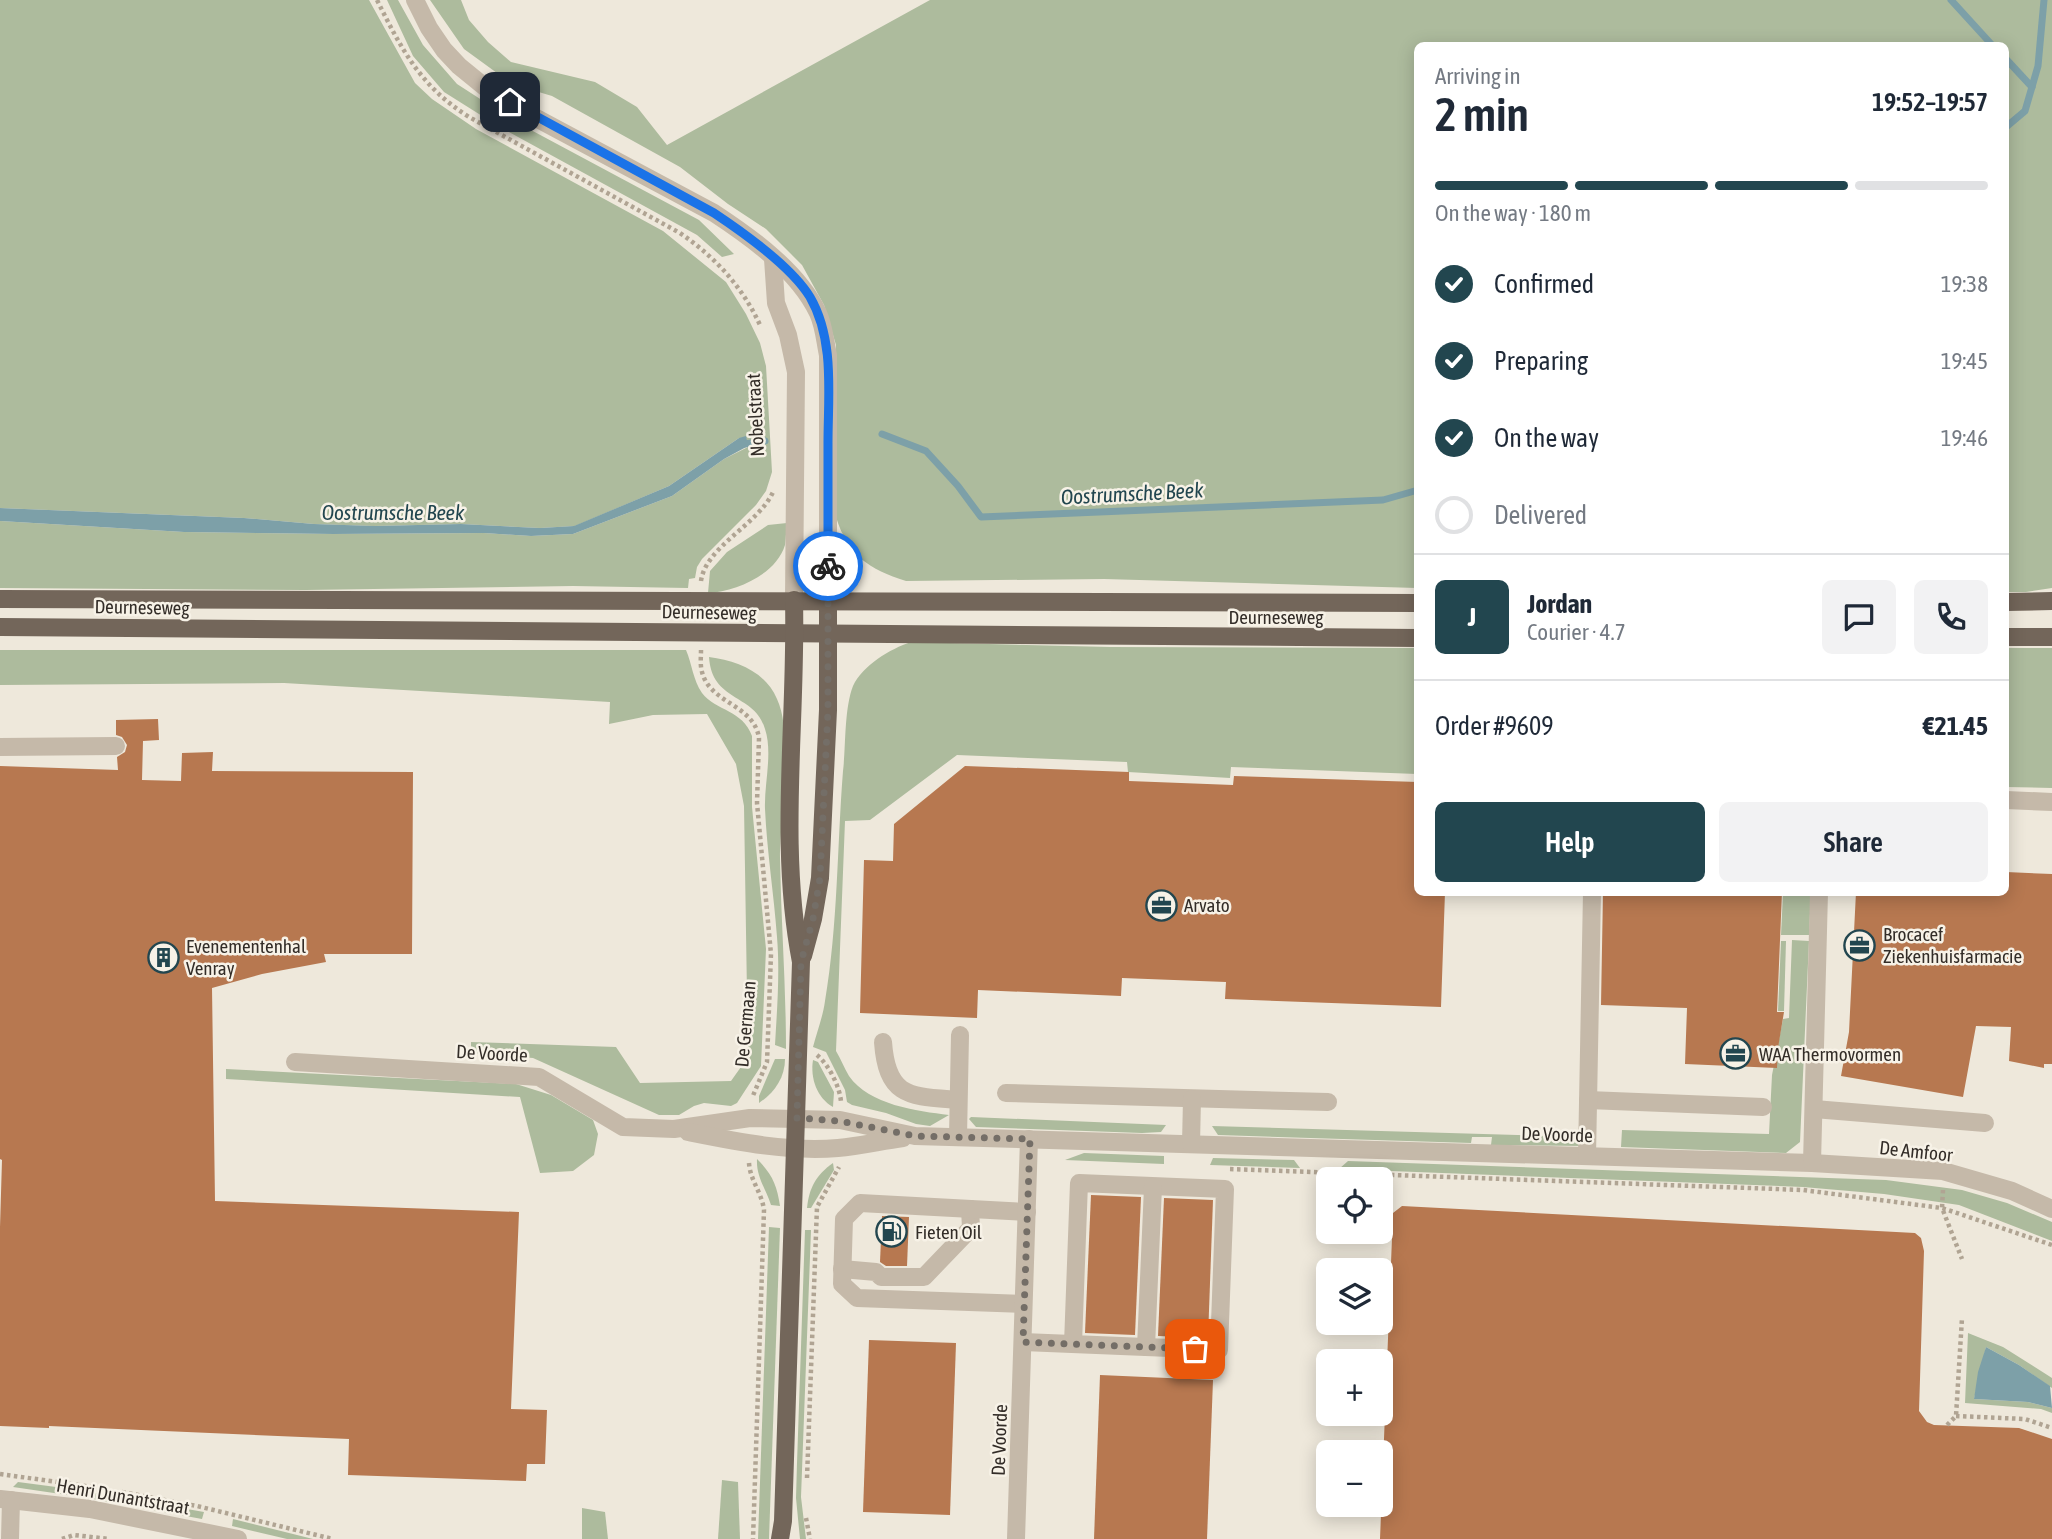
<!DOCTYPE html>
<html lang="en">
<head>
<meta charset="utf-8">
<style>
	body { margin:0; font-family:"Asap Condensed",sans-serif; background:#f2f2f3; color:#1f2937; height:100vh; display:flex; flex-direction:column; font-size:26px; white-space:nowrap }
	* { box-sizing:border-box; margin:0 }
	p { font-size:23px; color:#747a83 }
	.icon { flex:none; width:38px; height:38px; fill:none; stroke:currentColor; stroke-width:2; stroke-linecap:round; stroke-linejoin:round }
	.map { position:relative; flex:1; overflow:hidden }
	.side { position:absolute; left:1414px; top:42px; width:595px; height:854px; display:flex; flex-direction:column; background:#fff; border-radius:10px; box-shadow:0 4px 18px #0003 }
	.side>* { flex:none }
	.controls { position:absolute; left:1316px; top:1167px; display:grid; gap:14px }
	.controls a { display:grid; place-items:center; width:77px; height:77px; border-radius:10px; background:#fff; box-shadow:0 4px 18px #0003; font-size:35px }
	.pin { position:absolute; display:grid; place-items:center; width:60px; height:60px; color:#fff; margin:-30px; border-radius:14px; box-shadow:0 4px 10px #0006 }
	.courier { position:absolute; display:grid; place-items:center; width:70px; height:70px; margin:-35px; border:5px solid #1a73e8; border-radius:50%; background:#fff; color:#222; box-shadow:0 2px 9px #0007 }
	.summary em { font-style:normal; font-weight:600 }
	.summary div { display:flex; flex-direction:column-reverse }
	.summary { display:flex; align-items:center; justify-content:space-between; height:119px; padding:0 21px }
	h1 { font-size:46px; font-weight:600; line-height:52px }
	.bar { display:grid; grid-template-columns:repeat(4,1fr); gap:10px 7px; align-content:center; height:84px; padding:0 21px }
	.bar i { height:9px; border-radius:5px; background:#e0e1e3 }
	.bar .active { background:#22464f }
	.bar p { grid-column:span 4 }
	.line { display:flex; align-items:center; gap:18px; padding:0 21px; border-top:2px solid #e0e1e3 }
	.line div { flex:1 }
	.round { display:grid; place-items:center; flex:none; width:74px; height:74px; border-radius:10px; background:#f2f2f3 }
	ol { padding:0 21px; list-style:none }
	li { display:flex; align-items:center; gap:21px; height:77px }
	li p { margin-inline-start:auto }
	li .icon { padding:7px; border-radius:50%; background:#22464f; color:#fff; stroke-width:4 }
	li:last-child { color:#747a83 }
	li i { width:38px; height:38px; border:4px solid #e0e1e3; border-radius:50% }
	.cta { display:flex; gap:14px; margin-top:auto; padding:14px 21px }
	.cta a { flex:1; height:80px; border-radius:10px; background:#22464f; color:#fff; font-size:28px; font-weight:600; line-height:80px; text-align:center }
	.cta a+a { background:#f2f2f3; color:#1f2937 }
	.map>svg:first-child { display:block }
	.green { fill:#adbb9d }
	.water { fill:#7da0a8 }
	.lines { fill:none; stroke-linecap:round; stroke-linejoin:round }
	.stream { stroke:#7da0a8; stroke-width:7 }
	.building { fill:#b77850 }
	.path { stroke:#b0a493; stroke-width:4.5; stroke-dasharray:3.5 3.5; stroke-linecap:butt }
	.minor { stroke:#c5b9a9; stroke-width:18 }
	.major { stroke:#73665a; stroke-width:18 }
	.done { stroke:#746e67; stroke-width:7; stroke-dasharray:0 12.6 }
	.route { stroke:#1a73e8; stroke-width:9 }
	.labels { text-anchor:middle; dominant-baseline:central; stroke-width:5; stroke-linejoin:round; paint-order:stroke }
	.street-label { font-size:19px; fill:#332d28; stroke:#f7f2e7 }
	.poi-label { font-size:19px; fill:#332d28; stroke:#f7f2e7; text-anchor:start }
	.water-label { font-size:21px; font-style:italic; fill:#22464f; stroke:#f7f2e7 }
</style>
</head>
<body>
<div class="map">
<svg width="2052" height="1539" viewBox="0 0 2052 1539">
	<rect width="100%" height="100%" fill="#eee8db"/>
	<!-- green -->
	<g class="green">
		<polygon points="0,0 369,0 415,83 432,99 476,129 663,231 726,282 746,314 760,343 766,366 772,472 766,491 756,505 702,559 697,567 695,578 689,579 688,588 573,586 306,590 0,588 0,521 184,532 333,534 484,533 531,536 573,534 672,496 724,459 748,447 739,438 669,486 575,526 540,528 461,524 374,526 314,524 244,518 0,508"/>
		<polygon points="387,0 398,0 423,45 457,84 516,122 699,220 734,254 722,257 697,235 498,126 444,92 413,56"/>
		<path d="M430 0H461L469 20 488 42 511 62 595 82 637 107 667 145 930 0H2052V588L2026 592H2006V46H1418L1417 588 1104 579 906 581C869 569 848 556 836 517V345L824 305 802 265 766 229 728 204 680 167 552 96 512 84 464 49Z"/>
		<path d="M787 523C786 530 786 538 785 545 776 575 736 591 708 593L710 571 727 552 768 525Z"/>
		<path d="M911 642 1110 647 1417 648V774L1231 767 1230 778 1128 772 1127 762 957 755 870 820 845 821 836 1051C841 1059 844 1068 849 1076 869 1105 917 1111 949 1115L930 1126 916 1124 886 1113 852 1105 847 1102 845 1090 826 1052 813 1047C817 1032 823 1016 825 1001 838 925 837 847 843 771 846 747 844 709 853 686 863 665 890 649 911 642Z"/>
		<polygon points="2006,648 2052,648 2052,788 2006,787"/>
		<path d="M0 650H686C692 664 693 680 702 693 716 711 743 710 752 736V807L766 949 761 1066 737 1103 731 1106 704 1103 694 1106 679 1115H659L533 1058 471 1053V1042L616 1047 640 1083 731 1081 748 1057 744 806 736 764 707 714 653 715 609 724 610 702 284 683 0 685Z"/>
		<path d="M709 657C737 661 765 671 777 699 794 736 780 815 780 858 781 922 786 985 786 1049L775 1045C777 1010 780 973 777 937 774 895 767 852 765 809 764 784 773 753 765 729 755 693 712 703 709 657Z"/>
		<polygon points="1783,893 1811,893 1809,935 1781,935"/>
		<polygon points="1792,940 1809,941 1800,1142 1786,1153 1621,1147 1622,1130 1769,1134 1772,1075 1783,1019 1789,1018"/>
		<polygon points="1781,941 1786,941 1784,1011 1778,1011"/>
		<path d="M775 1059H785C785 1078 774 1093 759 1103V1096Z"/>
		<path d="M813 1060 818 1062 834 1092 833 1107C817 1098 810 1078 813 1060Z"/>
		<polygon points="226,1069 516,1084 551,1095 593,1120 598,1134 594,1155 573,1171 540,1173 520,1097 226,1079"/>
		<polygon points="971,1117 1166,1125 1161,1132 1142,1133 976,1127 969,1119"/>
		<polygon points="1212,1126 1585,1137 1584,1146 1491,1145 1492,1137 1472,1137 1471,1143 1218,1135"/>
		<polygon points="1084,1153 1164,1156 1164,1164 1065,1160"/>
		<polygon points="1213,1158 1294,1160 1300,1168 1210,1165"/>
		<path d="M757 1159C772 1174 777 1185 780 1206L771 1205C766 1189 756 1177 757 1159Z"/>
		<polygon points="1348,1161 1886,1180 1962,1190 2007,1203 2052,1222 2052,1241 1959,1205 1884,1194 1803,1187 1339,1169"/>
		<path d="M833 1163 834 1170 811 1208H807C809 1188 816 1175 833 1163Z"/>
		<polygon points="769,1227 780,1228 769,1539 758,1539"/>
		<polygon points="805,1230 811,1230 801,1497 806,1539 800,1539 796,1498 797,1463"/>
		<polygon points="1968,1333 2003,1347 2052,1378 2052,1388 2019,1365 1986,1347 1974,1399 2028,1402 2052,1408 2052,1413 2041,1409 1965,1403"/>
		<polygon points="722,1480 738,1482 740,1539 718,1539"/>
		<polygon points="18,1482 79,1490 204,1512 202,1519 88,1498 13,1487"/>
		<polygon points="582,1508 605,1512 608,1539 582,1539"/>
		<polygon points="233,1519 313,1539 287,1539 232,1526"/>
	</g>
	<!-- water -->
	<g class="water">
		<polygon points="746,436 748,446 724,459 672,496 573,534 531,536 484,533 333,534 184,532 0,521 0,508 244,518 314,524 375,526 461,524 540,528 574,526 669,486 739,438"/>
		<polygon points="1986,1347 2019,1365 2050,1386 2052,1408 2028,1402 1974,1399 1978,1372"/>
	</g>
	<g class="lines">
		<!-- stream -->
		<g class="stream">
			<polyline points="1951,0 1993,46"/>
			<polyline points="2006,59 2032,87"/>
			<polyline points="2006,127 2025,111 2038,66 2044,0"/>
			<polyline points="882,434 926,451 958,486 981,517 1383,500 1418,490"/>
			<polyline points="738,445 765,441"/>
		</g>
	</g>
	<!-- building -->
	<g class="building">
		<polygon points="158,719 159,740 143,741 142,780 181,781 182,753 213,752 212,771 413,772 412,954 324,954 326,962 262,974 212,988 215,1201 519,1212 511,1409 547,1410 545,1464 527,1464 526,1481 348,1475 349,1439 49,1426 49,1428 0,1426 0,1227 2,1160 0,1159 0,766 118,770 117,757 125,752 127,745 122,737 116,735 116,720"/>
		<polygon points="965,766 1129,772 1129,781 1233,785 1234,776 1418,782 1418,892 1445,892 1441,1007 1225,999 1226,982 1122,978 1121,996 978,990 977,1018 860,1013 864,860 893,861 894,824"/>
		<polygon points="2006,872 2052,874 2052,1064 2044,1064 2044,1068 2009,1061 2011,1027 1976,1026 1963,1097 1841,1076 1849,1032 1856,892 2006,892"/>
		<polygon points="1603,892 1782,892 1777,1012 1784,1012 1778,1048 1777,1068 1685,1064 1687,1008 1601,1005"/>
		<polygon points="1091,1195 1141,1197 1135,1335 1085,1333"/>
		<polygon points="1164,1198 1213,1200 1208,1338 1158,1336"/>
		<polygon points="1402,1206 1915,1233 1921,1238 1924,1251 1919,1411 1927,1422 1934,1425 2019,1428 2052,1439 2052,1539 1380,1539 1393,1213"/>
		<polygon points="882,1216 909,1217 907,1266 886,1266 880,1262"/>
		<polygon points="869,1340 956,1343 950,1515 863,1512"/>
		<polygon points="1100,1375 1213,1380 1207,1539 1094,1539"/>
	</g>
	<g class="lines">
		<!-- path -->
		<g class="path">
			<path d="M377 0C402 50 420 86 469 117L680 233C715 257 742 286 760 325"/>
			<path d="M701 581C706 546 758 525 773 492"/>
			<path d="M701 650C701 657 700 665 702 672 710 704 754 704 759 738L757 803 771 954 767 1062 752 1098"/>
			<path d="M817 1055C829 1065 840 1087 841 1102"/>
			<path d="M749 1163C750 1180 762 1193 764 1210L753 1539"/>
			<polyline points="1230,1169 1803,1190 1942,1208 2052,1245"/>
			<polyline points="1943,1190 1942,1208 1962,1259"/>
			<polyline points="1956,1416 2025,1419 2052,1428"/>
			<polyline points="1947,1425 1956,1416 1962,1318"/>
			<polyline points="0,1474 93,1487"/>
			<polyline points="807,1478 817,1207 839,1167"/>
			<polyline points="122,1492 197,1506 333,1539"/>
			<polyline points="806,1518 810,1539"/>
			<polyline points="62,1539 74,1535 109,1539"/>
		</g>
		<!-- minor -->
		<g class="minor">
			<path d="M415 0 429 28 444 50 459 66 486 88 538 119 714 213C752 238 798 271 818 313 824 326 825 341 828 355V602"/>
			<polyline points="773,259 776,303 788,335 796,372 794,600"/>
			<polyline points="0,747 116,746"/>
			<polyline points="2006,800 2052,802"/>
			<path d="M883 1042C887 1098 910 1096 958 1100"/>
			<polyline points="295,1062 539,1077 623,1127 674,1129 750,1118 797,1119 840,1120 915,1136 1812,1163 1943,1171 2012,1191 2052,1209"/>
			<polyline points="1006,1093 1328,1102"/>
			<polyline points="1588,1100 1763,1107"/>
			<polyline points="1814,1109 1985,1123"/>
			<path d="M688 1132C738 1142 787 1152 838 1148 860 1146 881 1141 903 1138"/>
			<polyline points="958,1137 960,1035"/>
			<polyline points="1191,1144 1192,1099"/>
			<polyline points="1587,1156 1592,892"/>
			<polyline points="1812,1163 1819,892"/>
			<polyline points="842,1269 876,1272 881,1277 924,1277 971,1228 970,1209"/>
			<polyline points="1023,1304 857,1298 842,1284 844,1219 860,1203 1027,1212"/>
			<polyline points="1023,1342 1219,1350 1225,1189 1079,1183 1073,1344"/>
			<polyline points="1146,1347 1153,1187"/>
			<polyline points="0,1499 90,1509 238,1539"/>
			<polyline points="10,1539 11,1500"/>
			<polyline points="1016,1539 1029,1139"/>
		</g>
		<!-- major -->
		<g class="major">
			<polyline points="0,599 1418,603"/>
			<polyline points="2006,602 2052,601"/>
			<polyline points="0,627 1418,638"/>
			<polyline points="2006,637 2052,637"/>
			<polyline points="803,956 813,919 820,878 828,710 828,602"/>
			<path d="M780 1539 783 1521 801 962C778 844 797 720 794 600"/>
		</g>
	</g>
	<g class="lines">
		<!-- done -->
		<polyline class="done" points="828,566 828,710 820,878 813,919 801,962 797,1118 840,1121 915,1136 1030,1139 1023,1342 1195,1349"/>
		<!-- route -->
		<path class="route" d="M510 102 714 213C744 233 791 266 810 297 835 340 828 395 828 443 828 484 828 525 828 566"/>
	</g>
	<!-- icons -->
	<defs>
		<symbol id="office-ring" viewBox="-11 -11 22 22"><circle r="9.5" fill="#f7f2e7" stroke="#22464f" stroke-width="1.5"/><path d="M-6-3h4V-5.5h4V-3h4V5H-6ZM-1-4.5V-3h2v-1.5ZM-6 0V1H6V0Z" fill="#22464f"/></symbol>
		<symbol id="building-ring" viewBox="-11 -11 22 22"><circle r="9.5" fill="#f7f2e7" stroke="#22464f" stroke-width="1.5"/><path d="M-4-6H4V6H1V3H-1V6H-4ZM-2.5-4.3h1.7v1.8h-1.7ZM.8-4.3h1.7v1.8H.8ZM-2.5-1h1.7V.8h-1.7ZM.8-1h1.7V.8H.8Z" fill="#22464f"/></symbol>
		<symbol id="fuel-ring" viewBox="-11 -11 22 22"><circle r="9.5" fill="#f7f2e7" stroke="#22464f" stroke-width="1.5"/><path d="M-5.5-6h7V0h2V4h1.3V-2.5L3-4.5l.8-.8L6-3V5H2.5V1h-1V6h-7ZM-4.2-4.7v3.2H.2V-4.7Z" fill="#22464f"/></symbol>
	</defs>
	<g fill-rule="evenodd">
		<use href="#office-ring" x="1144" y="888" width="35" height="35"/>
		<use href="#office-ring" x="1842" y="928" width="35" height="35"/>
		<use href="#building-ring" x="146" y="940" width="35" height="35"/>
		<use href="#office-ring" x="1718" y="1036" width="35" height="35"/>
		<use href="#fuel-ring" x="874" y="1214" width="35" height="35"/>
	</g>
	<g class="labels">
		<!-- street labels -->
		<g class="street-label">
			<text transform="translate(755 415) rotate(-93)">Nobelstraat</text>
			<text transform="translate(142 607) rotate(1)">Deurneseweg</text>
			<text transform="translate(709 612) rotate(1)">Deurneseweg</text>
			<text x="1276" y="617">Deurneseweg</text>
			<text transform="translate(745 1024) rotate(-85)">De Germaan</text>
			<text transform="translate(492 1053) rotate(3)">De Voorde</text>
			<text transform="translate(1557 1134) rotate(2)">De Voorde</text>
			<text transform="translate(1916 1151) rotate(6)">De Amfoor</text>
			<text transform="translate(999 1440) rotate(-88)">De Voorde</text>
			<text transform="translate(123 1496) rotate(10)">Henri Dunantstraat</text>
		</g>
		<!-- poi labels -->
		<g class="poi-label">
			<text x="1184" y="905">Arvato</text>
			<text x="1883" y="934">Brocacef<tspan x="1883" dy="22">Ziekenhuisfarmacie</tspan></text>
			<text x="186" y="946">Evenementenhal<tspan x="186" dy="22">Venray</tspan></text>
			<text x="1759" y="1054">WAA Thermovormen</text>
			<text x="915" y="1232">Fieten Oil</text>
		</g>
		<!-- water labels -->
		<g class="water-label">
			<text transform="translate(1132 493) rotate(-3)">Oostrumsche Beek</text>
			<text x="393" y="512">Oostrumsche Beek</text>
		</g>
	</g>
</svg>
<div class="controls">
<a><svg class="icon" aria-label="locate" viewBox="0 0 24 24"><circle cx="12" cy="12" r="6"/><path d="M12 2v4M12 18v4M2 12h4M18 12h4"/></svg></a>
<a><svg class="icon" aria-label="layers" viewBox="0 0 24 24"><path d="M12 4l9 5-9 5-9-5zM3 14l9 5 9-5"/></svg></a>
<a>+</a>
<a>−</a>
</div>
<div class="pin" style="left:1195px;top:1349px;background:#ea580c"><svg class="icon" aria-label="bag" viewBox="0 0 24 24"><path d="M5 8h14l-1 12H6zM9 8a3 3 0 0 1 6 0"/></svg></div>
<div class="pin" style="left:510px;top:102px;background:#1f2937"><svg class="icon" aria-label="home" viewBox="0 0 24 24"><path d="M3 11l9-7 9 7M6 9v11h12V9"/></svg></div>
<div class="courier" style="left:828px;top:566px"><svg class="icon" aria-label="bike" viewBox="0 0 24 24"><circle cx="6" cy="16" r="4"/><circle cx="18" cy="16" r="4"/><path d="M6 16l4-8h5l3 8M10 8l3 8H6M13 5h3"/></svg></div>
<section class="side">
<div class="summary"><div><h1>2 min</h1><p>Arriving in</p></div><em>19:52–19:57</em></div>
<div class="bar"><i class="active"></i><i class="active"></i><i class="active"></i><i></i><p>On the way · 180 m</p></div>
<ol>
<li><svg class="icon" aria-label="check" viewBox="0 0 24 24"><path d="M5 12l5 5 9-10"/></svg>Confirmed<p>19:38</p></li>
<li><svg class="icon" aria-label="check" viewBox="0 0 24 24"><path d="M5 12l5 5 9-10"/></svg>Preparing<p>19:45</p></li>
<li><svg class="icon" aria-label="check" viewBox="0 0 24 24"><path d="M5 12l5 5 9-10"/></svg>On the way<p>19:46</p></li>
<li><i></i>Delivered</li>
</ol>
<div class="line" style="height:126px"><b class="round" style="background:#22464f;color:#fff">J</b><div><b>Jordan</b><p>Courier · 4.7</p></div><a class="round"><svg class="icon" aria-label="chat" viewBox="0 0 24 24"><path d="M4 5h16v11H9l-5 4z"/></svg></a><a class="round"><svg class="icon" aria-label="phone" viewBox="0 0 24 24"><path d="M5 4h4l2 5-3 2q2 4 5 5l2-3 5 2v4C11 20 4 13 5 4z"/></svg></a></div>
<div class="line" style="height:91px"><div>Order #9609</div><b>€21.45</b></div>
<div class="cta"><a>Help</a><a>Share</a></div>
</section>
</div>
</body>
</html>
